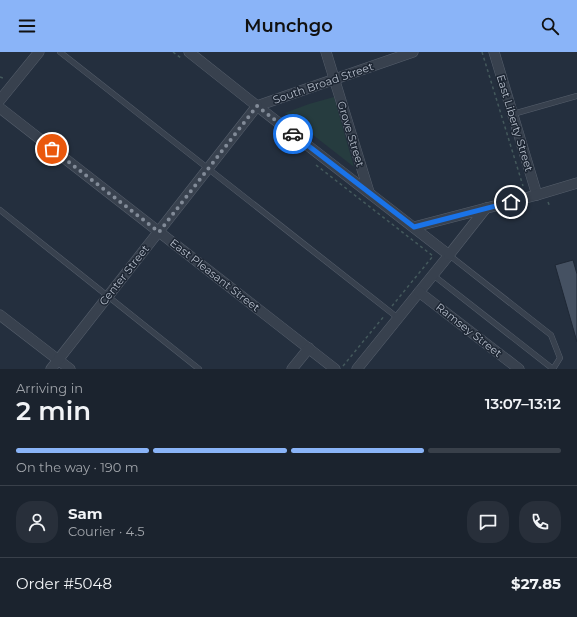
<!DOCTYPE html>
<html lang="en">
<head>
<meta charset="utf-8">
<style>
	body { margin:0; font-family:Montserrat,sans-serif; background:#282f3a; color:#f1f3f6; height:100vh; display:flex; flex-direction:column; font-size:15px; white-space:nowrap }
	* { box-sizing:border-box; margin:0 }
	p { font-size:13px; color:#a0a4aa }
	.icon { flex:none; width:22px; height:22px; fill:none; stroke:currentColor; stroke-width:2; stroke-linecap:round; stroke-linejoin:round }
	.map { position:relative; height:317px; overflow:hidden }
	.panel { display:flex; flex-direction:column; background:#1b232e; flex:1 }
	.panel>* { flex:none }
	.pin { position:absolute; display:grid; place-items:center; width:34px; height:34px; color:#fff; margin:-17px; border:2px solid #fff; border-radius:50%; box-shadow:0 1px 4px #0007 }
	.courier { position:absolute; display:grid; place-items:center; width:40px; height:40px; margin:-20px; border:3px solid #1a73e8; border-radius:50%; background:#fff; color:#222; box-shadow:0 1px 5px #0007 }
	.overview em { font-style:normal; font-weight:600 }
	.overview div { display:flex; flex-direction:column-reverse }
	.overview { display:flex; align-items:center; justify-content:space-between; height:68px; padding:0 16px }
	h1 { font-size:26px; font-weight:600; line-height:30px }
	.bar { display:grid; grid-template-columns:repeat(4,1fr); gap:6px 4px; align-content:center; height:48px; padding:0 16px }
	.bar i { height:5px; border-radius:3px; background:#39404a }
	.bar .current { background:#8ab4f8 }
	.bar p { grid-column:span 4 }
	.line { display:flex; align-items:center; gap:10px; padding:0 16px; border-top:1px solid #39404a }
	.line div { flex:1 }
	.round { display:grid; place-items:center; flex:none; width:42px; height:42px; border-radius:16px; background:#282f3a }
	header { display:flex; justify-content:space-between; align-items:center; height:52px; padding:0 16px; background:#8ab4f8; color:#111; font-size:18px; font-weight:600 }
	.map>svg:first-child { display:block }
	.green { fill:#263c3f }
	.building { fill:#455162; stroke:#1f2835 }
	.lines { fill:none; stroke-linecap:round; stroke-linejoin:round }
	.service-casing { stroke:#565f6c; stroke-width:6 }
	.minor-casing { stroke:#565f6c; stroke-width:11 }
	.path { stroke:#44595c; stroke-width:1.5; stroke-dasharray:3 3; stroke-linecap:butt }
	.service { stroke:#38414e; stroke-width:5 }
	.minor { stroke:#38414e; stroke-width:10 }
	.done { stroke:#828b98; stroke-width:4; stroke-dasharray:0 7.2 }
	.route { stroke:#1a73e8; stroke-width:5 }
	.labels { text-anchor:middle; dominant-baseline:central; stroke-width:3; stroke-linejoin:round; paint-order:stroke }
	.street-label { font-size:11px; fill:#b4bcc9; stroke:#1d2633 }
</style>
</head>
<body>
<header><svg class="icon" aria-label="menu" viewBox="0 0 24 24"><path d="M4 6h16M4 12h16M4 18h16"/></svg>Munchgo<svg class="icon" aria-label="search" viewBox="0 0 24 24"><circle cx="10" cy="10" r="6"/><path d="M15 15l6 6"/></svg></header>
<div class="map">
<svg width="577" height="317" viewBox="0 0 577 317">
	<rect width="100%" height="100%" fill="#242f3e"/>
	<!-- green -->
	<polygon class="green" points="334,45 354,115 285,61 309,52"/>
	<!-- building -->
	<polygon class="building" points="573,208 577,222 577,290 555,213"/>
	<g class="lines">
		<defs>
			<g id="service">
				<polyline points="60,0 398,266"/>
				<polyline points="513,62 577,44"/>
				<polyline points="0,158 199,317"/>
				<polyline points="449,203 551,283 560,306 553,317"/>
				<polyline points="433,223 553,317"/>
			</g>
			<g id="minor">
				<polyline points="189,0 257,54 449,203 357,317"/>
				<polyline points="326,0 369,140"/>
				<polyline points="494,0 537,143"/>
				<polyline points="0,48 39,0"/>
				<polyline points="257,54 413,0"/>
				<polyline points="0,56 335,317"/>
				<polyline points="414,175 537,143 577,131"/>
				<polyline points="449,203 486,156"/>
				<polyline points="419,240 519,317"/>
				<polyline points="0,263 70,317"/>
				<polyline points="51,317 257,54"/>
				<polyline points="292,317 309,296"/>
			</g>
		</defs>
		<!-- service casing -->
		<use href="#service" class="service-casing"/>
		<!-- minor casing -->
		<use href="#minor" class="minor-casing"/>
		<!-- path -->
		<g class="path">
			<polyline points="173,0 181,6"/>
			<polyline points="482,0 523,134"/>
			<polyline points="0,25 3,26"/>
			<polyline points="316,113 433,204 392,254"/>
			<polyline points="548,150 550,155"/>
			<polyline points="343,314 385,263"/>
		</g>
		<!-- service -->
		<use href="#service" class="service"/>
		<!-- minor -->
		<use href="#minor" class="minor"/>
	</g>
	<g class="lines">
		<!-- done -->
		<polyline class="done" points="52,97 159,180 257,54 293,82"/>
		<!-- route -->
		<polyline class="route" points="293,82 414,175 511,150"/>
	</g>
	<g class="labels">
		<!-- street labels -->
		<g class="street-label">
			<text transform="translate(323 31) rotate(-19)">South Broad Street</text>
			<text transform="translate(515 71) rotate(73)">East Liberty Street</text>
			<text transform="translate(351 82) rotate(73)">Grove Street</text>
			<text transform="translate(124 223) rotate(-52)">Center Street</text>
			<text transform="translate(215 223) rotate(38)">East Pleasant Street</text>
			<text transform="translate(469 278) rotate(38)">Ramsey Street</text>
		</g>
	</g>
</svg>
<div class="pin" style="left:52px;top:97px;background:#ea580c"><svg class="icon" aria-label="bag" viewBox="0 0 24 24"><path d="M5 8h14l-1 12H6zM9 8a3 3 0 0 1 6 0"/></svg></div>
<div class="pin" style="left:511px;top:150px;background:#1f2937"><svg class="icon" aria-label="home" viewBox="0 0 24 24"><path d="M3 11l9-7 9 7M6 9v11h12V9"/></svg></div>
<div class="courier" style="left:293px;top:82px"><svg class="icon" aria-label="car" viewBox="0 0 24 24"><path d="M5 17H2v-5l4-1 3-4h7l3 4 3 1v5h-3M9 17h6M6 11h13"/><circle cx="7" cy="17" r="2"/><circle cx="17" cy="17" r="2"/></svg></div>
</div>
<section class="panel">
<div class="overview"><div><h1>2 min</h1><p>Arriving in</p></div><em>13:07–13:12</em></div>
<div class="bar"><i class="current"></i><i class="current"></i><i class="current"></i><i></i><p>On the way · 190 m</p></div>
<div class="line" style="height:72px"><a class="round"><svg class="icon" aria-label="person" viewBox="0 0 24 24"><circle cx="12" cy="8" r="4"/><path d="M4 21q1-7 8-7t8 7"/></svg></a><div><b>Sam</b><p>Courier · 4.5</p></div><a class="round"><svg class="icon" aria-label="chat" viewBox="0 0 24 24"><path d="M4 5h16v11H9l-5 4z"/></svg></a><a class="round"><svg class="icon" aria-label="phone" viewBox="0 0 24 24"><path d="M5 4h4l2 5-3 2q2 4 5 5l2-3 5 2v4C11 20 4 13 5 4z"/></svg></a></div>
<div class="line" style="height:52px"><div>Order #5048</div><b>$27.85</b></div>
</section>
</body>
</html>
